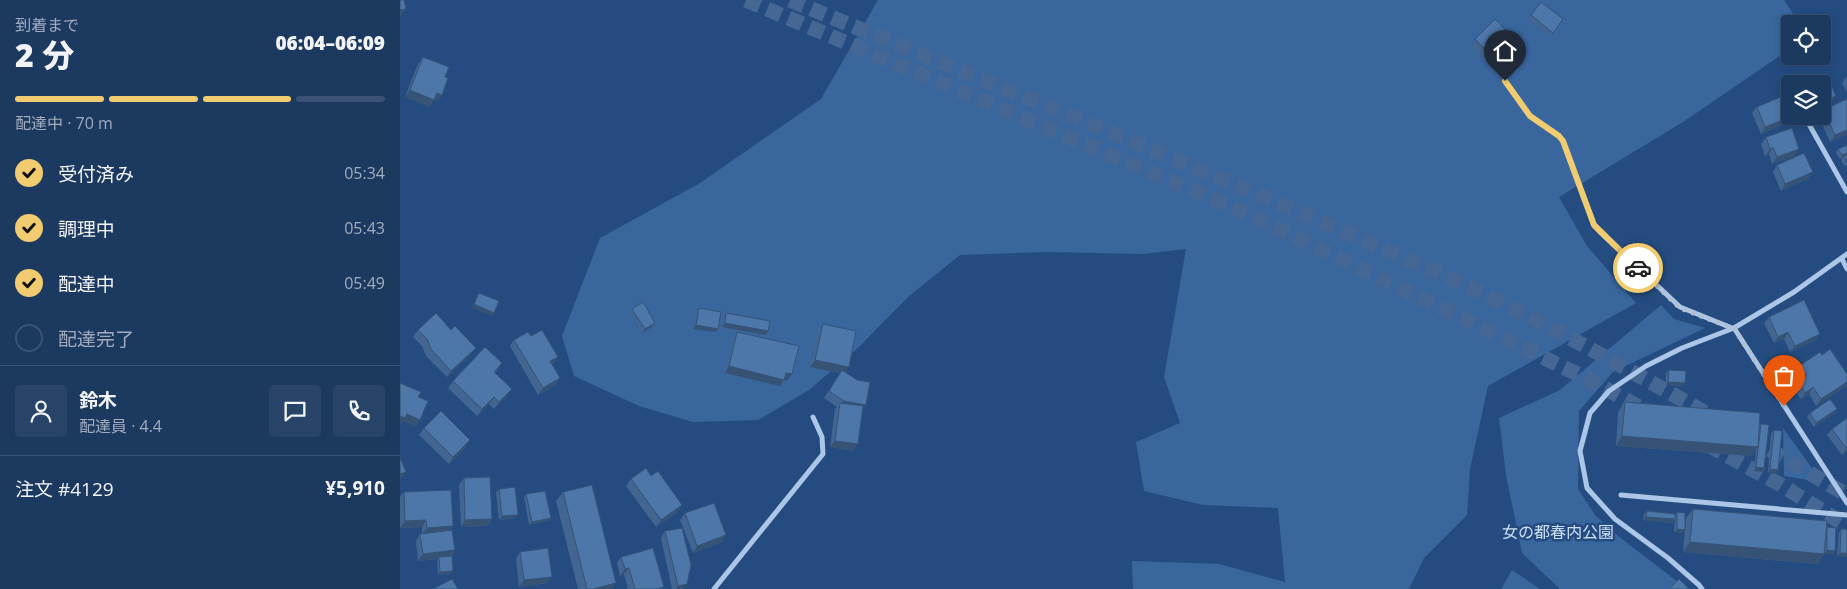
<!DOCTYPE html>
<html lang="ja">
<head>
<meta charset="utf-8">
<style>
	body { margin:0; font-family:"Open Sans","Noto Sans JP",sans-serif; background:#294469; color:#f1f3f6; height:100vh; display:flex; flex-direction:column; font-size:19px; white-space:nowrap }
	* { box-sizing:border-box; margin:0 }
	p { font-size:16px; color:#a0acbd }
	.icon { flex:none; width:28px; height:28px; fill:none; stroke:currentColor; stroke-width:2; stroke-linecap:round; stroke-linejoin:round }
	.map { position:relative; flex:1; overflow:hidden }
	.panel { display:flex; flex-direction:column; background:#1c3960; width:400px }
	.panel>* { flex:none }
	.controls { position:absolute; left:1381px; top:15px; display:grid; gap:10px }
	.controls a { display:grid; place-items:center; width:50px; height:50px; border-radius:5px; background:#1c3960; box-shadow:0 2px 8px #0003,0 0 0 1px #3a5375; font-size:25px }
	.pin { position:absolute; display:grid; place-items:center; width:42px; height:42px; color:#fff; margin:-51px -21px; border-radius:50% 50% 50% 0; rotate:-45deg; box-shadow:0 0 5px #0007 }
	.pin .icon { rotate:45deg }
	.courier { position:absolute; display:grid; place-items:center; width:50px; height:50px; margin:-25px; border:4px solid #f0cb6f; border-radius:50%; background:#fff; color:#222; box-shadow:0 1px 6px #0007 }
	.summary em { font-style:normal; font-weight:800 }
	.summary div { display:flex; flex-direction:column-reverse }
	.summary { display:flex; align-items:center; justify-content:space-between; height:85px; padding:0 15px }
	h1 { font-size:32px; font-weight:800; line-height:38px }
	.bar { display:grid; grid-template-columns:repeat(4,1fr); gap:8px 5px; align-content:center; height:60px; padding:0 15px }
	.bar i { height:6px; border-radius:4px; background:#3a5375 }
	.bar .current { background:#f0cb6f }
	.bar p { grid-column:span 4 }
	.line { display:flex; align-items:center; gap:12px; padding:0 15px; border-top:1px solid #3a5375 }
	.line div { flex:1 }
	.round { display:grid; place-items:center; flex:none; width:52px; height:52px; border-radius:5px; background:#294469 }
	ol { padding:0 15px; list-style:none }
	li { display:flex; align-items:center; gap:15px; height:55px }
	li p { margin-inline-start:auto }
	li .icon { padding:5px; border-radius:50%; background:#f0cb6f; color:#111; stroke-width:4 }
	li:last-child { color:#a0acbd }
	li i { width:28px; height:28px; border:2px solid #3a5375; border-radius:50% }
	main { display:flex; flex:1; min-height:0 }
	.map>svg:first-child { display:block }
	.green { fill:#39669d }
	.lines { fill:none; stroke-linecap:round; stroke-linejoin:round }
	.highway-tunnel { stroke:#466793; stroke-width:15; stroke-dasharray:15 8; stroke-linecap:butt }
	.street { stroke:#abc6e6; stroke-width:5 }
	.wall { fill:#426591 }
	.shaded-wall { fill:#365376 }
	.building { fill:#4d76a9; stroke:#365376 }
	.done { stroke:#b3c0d3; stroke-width:5; stroke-dasharray:0 9 }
	.route { stroke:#f0cb6f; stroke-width:6 }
	.labels { text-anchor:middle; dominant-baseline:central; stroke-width:5; stroke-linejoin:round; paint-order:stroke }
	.park-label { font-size:16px; fill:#cee0f5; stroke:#254c80 }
</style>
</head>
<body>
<main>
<section class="panel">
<div class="summary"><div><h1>2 分</h1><p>到着まで</p></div><em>06:04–06:09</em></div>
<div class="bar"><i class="current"></i><i class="current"></i><i class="current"></i><i></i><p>配達中 · 70 m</p></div>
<ol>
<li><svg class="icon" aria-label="check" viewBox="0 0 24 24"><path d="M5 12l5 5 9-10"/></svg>受付済み<p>05:34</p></li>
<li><svg class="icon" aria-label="check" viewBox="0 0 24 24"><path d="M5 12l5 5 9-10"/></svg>調理中<p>05:43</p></li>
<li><svg class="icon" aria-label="check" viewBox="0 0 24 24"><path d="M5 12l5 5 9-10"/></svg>配達中<p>05:49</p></li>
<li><i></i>配達完了</li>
</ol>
<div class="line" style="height:90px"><a class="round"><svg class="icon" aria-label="person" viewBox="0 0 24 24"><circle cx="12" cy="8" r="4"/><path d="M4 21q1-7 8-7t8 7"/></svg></a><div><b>鈴木</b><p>配達員 · 4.4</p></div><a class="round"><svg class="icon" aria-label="chat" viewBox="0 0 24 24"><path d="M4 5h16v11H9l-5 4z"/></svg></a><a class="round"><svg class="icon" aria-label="phone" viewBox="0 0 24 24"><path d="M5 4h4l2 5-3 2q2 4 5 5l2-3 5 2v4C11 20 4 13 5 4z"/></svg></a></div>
<div class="line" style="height:65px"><div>注文 #4129</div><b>¥5,910</b></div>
</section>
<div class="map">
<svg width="1447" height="589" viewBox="0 0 1447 589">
	<rect width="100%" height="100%" fill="#254c80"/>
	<!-- green -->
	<g class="green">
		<polygon points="478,0 1384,0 1400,24 1390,24 1390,49 1283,122 1159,197 1187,246 1236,303 1088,386 1070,469 1067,515 1024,558 1009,589 733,589 732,561 819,564 885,582 878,508 803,505 744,491 736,442 780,423 764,377 786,249 743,254 648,252 560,255 508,297 459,347 409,390 358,420 293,422 239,406 174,376 162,336 200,238 300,183 421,99"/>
		<polygon points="1261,305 1274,319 1305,328 1213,372 1179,411 1178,489 1195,515 1213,532 1287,589 1160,589 1122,553 1106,475 1099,418 1160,390"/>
		<polygon points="1383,428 1422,482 1384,476"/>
		<polygon points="1112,570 1140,589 1101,589"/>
	</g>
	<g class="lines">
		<!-- highway-tunnel -->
		<g class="highway-tunnel">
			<polyline points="346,0 837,209 1190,380 1248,412"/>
			<path d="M390 0C611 92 835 181 1053 280 1143 321 1229 370 1315 418"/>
			<polyline points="1350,438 1447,495"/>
			<polyline points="1308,445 1381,485 1447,526"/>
		</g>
		<!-- street -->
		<g class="street">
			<polyline points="1105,81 1130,116 1159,136 1163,141 1194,225 1199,231 1280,307 1332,328"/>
			<polyline points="1410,126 1447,192"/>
			<polyline points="1442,259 1447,269"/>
			<polyline points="1334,328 1447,503"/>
			<polyline points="1221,495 1447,515"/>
			<polyline points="314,589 423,454 422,437 413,417"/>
			<polyline points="1302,589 1299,585 1268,558 1215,519 1187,488 1180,451 1190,413 1209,391 1246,366 1282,348 1334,328 1394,292 1447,254"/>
		</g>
	</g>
	<!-- wall -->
	<g class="wall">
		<polygon points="1141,2 1163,19 1151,36 1128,19"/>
		<polygon points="1075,39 1117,42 1112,49 1092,68 1070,46"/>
		<polygon points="23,57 45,77 42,95 37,102 34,100 29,107 5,97 18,64"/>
		<polygon points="1447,76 1447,92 1442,83"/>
		<polygon points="1357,107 1390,116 1393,116 1389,122 1361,134 1352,113"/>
		<polygon points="1423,110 1447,134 1430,142 1419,117 1419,116 1422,116 1422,112"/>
		<polygon points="1366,137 1395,156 1372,164 1369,154 1365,156 1361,144"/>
		<polygon points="1438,149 1447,155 1447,165 1444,166 1441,160 1444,157 1440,159 1436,153"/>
		<polygon points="1377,165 1413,172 1408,179 1381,191 1373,172"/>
		<polygon points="299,308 318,329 315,332 293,329 296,312"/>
		<polygon points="232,309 253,326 242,333 230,312"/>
		<polygon points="326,313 366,335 322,327 324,317"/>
		<polygon points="1369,317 1416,340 1390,352 1384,339 1374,343 1364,323"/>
		<polygon points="423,324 446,372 466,405 463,409 453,451 430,447 435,409 437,407 424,398 440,373 410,367 418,331"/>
		<polygon points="18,330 71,354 47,377 26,356 22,346 13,337"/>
		<polygon points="337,332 387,381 384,380 380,386 325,373 333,339"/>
		<polygon points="131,336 153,364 152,364 160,378 156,385 138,395 110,346 114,340"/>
		<polygon points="102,363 95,373 107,396 94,409 89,404 77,416 48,388 53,381"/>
		<polygon points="1399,366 1446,386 1416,406 1409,394 1401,399 1393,388 1399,380 1394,372"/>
		<polygon points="1269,370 1283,386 1266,385 1266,373"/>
		<polygon points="1225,402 1359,426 1361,424 1362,472 1354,471 1356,449 1351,456 1216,446 1218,412"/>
		<polygon points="1437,409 1435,413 1414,427 1407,417 1410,413"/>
		<polygon points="1447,418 1447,452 1442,455 1427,435 1432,429"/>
		<polygon points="24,428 66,447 49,464 19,435"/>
		<polygon points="1374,430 1376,474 1368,473 1371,433"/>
		<polygon points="64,478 92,519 87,526 61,527 59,485"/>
		<polygon points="231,479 278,512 256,527 226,486"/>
		<polygon points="99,489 116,518 99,520 96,492"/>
		<polygon points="4,492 51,530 55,550 51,557 50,574 38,575 37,561 38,559 18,561 16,541 20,534 22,534 22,527 0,528 0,497"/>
		<polygon points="163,492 212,589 178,589 156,501"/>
		<polygon points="126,494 151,518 148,521 129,525 124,497"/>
		<polygon points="1293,509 1426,530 1427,527 1435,551 1432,554 1424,554 1417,564 1283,552 1286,518"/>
		<polygon points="1247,511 1275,515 1277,512 1282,533 1274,533 1275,519 1272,523 1243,520 1244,514"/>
		<polygon points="285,513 322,542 293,553 280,520"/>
		<polygon points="1441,529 1446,557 1437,556 1439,533"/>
		<polygon points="265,531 283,589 272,589 261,538"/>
		<polygon points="120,552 147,583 119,587 116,559"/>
		<polygon points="221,557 263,589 228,589 224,574 220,576 217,563"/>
	</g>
	<!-- shaded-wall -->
	<g class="shaded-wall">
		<polygon points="6,9 1,16 0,16 0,10"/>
		<polygon points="1117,42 1112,49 1092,68 1096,61"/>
		<polygon points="10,90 37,93 42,95 37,102 34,100 29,107 5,97"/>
		<polygon points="1436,96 1434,100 1422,105 1422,102"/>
		<polygon points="1392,116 1393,116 1389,122 1361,134 1365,127"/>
		<polygon points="1447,130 1447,134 1430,142 1435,135"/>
		<polygon points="1373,147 1369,154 1365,156 1370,149"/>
		<polygon points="1399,149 1395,156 1372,164 1377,157"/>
		<polygon points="1447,153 1447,155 1440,159 1442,155"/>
		<polygon points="1413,172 1408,179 1381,191 1385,184"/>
		<polygon points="74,304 94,313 92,316 72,308"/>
		<polygon points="255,323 253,326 242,333 245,329"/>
		<polygon points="325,323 368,331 366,335 322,327"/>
		<polygon points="296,325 318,329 315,332 293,329"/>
		<polygon points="1388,332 1384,339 1374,343 1378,337"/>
		<polygon points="1420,334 1416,340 1390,352 1395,346"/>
		<polygon points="76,348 71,354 47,377 51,371"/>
		<polygon points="158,357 153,364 146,368 150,361"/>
		<polygon points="415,360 449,367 444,374 410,367"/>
		<polygon points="329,366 386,373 392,374 387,381 384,380 380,386 325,373"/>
		<polygon points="160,378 156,385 138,395 143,388"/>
		<polygon points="1268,382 1285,383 1283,386 1266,385"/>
		<polygon points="1447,382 1447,384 1446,386 1416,406 1421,399"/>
		<polygon points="1413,387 1409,394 1401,399 1405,393"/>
		<polygon points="112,389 107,396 94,409 99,402"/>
		<polygon points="94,397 89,404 77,416 82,409"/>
		<polygon points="444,401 466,405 461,412 439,408"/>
		<polygon points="1437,409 1435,413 1414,427 1416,423"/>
		<polygon points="7,414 20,420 16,427 3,421 1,425 0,424 0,416"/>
		<polygon points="1222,436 1358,447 1351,456 1216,446"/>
		<polygon points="70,440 66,447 49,464 53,457"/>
		<polygon points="435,441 458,444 453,451 430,447"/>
		<polygon points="1447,449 1447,452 1442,455"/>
		<polygon points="1356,467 1364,468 1362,472 1354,471"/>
		<polygon points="1370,469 1378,470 1376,474 1368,473"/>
		<polygon points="6,472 1,479 0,479 0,474"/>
		<polygon points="282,505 278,512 256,527 261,520"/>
		<polygon points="118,515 116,518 99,520 102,516"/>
		<polygon points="1246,517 1275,519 1272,523 1243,520"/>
		<polygon points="151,518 148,521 129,525 132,522"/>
		<polygon points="92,519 87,526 61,527 65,520"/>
		<polygon points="26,520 22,527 0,528 5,521"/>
		<polygon points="53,526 49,533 22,534 27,528"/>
		<polygon points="1277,529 1285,530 1282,533 1274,533"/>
		<polygon points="326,535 322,542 293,553 297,546"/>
		<polygon points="1290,542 1424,554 1417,564 1283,552"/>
		<polygon points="55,550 50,557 39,557 38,559 18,561 23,554"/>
		<polygon points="1427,550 1435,551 1432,554 1424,554"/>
		<polygon points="1440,553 1447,553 1447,555 1446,557 1437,556"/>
		<polygon points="229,568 224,574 220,576 225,569"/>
		<polygon points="53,571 50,574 38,575 40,572"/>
		<polygon points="152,577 147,583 119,587 124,580"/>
		<polygon points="216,583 212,589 193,589"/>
		<polygon points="287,584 283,589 276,589 278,586"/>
	</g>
	<!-- building -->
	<g class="building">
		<polygon points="0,0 4,0 6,9 0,10"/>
		<polygon points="1141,2 1163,19 1153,33 1131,15"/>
		<polygon points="1095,19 1117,42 1096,61 1075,39"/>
		<polygon points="23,57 49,67 45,77 48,78 42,95 37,93 34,100 10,90"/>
		<polygon points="1430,82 1436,96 1422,102 1422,85"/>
		<polygon points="1385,95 1390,106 1390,116 1392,116 1365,127 1357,107"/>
		<polygon points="1447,99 1447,130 1435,135 1423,110"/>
		<polygon points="1392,128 1399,149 1377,157 1373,147 1370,149 1366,137"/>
		<polygon points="1447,145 1447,153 1442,155 1438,149"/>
		<polygon points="1404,153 1413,172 1385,184 1377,165"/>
		<polygon points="1447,155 1447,163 1444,156"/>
		<polygon points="79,293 99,301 94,313 74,304"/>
		<polygon points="1404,300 1420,334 1395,346 1388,332 1378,337 1369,317"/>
		<polygon points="243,302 255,323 245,329 232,309"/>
		<polygon points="299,308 321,312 318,329 296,325"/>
		<polygon points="36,313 51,330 55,326 76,348 51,371 31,349 27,339 18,330"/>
		<polygon points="326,313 370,321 368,331 325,323"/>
		<polygon points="423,324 456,331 449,367 415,360"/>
		<polygon points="142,330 158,357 150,361 160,378 143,388 114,340 128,332 131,336"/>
		<polygon points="337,332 399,346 392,374 386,373 384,380 329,366"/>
		<polygon points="85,347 102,363 94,372 112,389 99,402 94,397 82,409 53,381"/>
		<polygon points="1430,349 1447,374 1447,382 1421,399 1413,387 1405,393 1398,381 1406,376 1399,366 1420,352 1422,355"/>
		<polygon points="442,370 457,380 470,382 466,405 444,401 429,391"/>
		<polygon points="1269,370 1286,371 1285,383 1268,382"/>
		<polygon points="0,383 21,392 18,397 28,401 20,420 7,414 5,418 0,416"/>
		<polygon points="1430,399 1437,409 1416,423 1410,413"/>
		<polygon points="1225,402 1360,413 1358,447 1222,436"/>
		<polygon points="440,403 463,406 458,444 435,441"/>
		<polygon points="41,411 70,440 53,457 24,428"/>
		<polygon points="1447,418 1447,449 1432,429"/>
		<polygon points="1361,424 1369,425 1364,468 1356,467"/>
		<polygon points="1374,430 1382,431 1378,470 1370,469"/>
		<polygon points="0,457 6,472 0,474"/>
		<polygon points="246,468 251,476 258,471 282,505 261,520 231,479"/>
		<polygon points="90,477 92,519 65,520 64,478"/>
		<polygon points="192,485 216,583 193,589 187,589 163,492"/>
		<polygon points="115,487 118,515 102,516 99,489"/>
		<polygon points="51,490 53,526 27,528 26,520 5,521 4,492"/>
		<polygon points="145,491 151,518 132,522 126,494"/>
		<polygon points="314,503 326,535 297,546 285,513"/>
		<polygon points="1293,509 1427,521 1424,554 1290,542"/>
		<polygon points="1247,511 1275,514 1275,519 1246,517"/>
		<polygon points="1277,512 1285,513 1285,530 1277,529"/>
		<polygon points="1427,527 1436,528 1435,551 1427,550"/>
		<polygon points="282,528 291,565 287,584 278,586 265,531"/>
		<polygon points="1441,529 1447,529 1447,553 1440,553"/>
		<polygon points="52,530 55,550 23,554 20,534"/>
		<polygon points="148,548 152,577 124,580 120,552"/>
		<polygon points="253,548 264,587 256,589 235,589 229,568 225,569 221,557"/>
		<polygon points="52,556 53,571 40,572 39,557"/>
		<polygon points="52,579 58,589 33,589"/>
		<polygon points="1279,579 1289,589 1269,589"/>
	</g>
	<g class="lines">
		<!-- done -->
		<polyline class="done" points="1238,268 1280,308 1332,328 1334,328 1384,406"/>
		<!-- route -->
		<polyline class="route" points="1105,81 1130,116 1159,136 1163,141 1194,225 1238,268"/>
	</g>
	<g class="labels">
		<!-- park labels -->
		<g class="park-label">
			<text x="1158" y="532">女の都春内公園</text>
		</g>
	</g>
</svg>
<div class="controls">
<a><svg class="icon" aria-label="locate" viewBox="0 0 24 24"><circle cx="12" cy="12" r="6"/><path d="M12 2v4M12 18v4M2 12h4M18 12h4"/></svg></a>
<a><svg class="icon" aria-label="layers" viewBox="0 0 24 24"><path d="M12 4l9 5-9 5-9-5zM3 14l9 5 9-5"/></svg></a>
</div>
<div class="pin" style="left:1384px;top:406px;background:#ea580c"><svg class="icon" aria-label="bag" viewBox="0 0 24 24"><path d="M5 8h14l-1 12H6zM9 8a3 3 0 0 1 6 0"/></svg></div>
<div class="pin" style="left:1105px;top:81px;background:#1f2937"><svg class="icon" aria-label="home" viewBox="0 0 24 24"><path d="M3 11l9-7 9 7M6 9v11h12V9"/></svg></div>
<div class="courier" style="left:1238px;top:268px"><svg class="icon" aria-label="car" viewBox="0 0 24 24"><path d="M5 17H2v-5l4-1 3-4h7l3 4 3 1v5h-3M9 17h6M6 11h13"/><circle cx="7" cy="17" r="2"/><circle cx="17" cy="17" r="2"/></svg></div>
</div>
</main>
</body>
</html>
